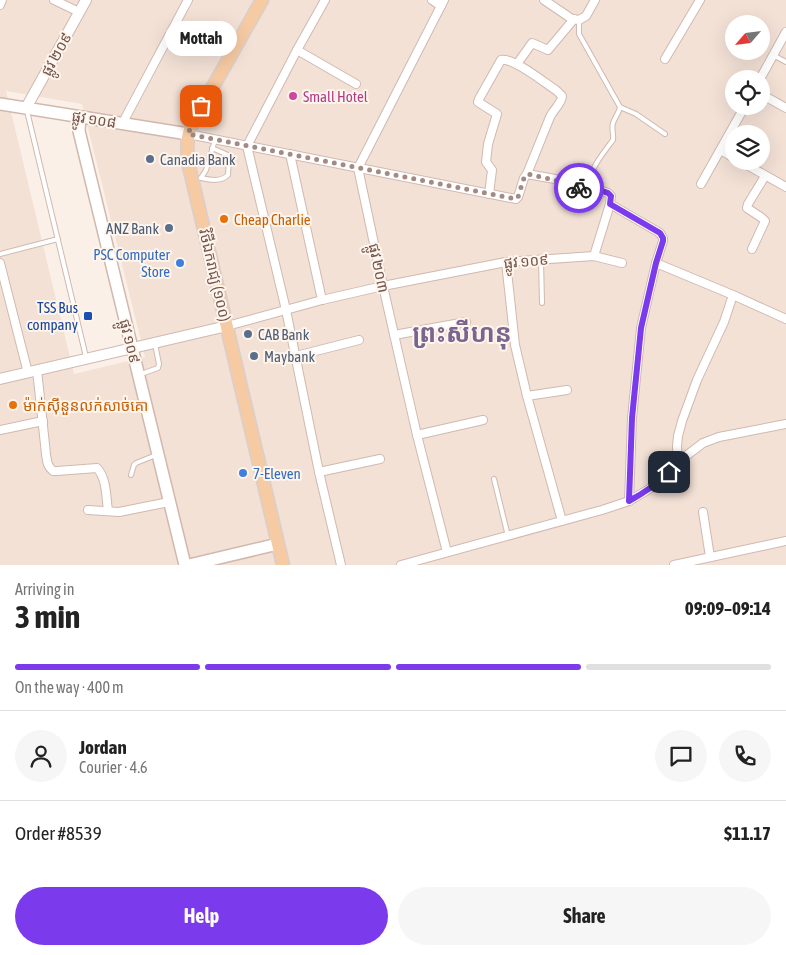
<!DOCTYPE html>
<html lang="en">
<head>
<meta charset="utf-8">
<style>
	body { margin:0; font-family:"Asap Condensed","Noto Sans Khmer",sans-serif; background:#f6f6f6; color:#222; height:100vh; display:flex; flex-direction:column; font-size:19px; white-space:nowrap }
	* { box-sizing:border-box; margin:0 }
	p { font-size:16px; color:#767676 }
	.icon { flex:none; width:28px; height:28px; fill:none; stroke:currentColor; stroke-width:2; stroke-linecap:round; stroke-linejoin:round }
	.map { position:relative; height:565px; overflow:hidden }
	.drawer { display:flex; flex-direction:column; background:#fff; flex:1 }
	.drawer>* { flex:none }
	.needle { width:32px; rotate:242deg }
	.fabs { position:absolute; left:725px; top:15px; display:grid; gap:10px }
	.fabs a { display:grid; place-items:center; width:45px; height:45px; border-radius:50%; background:#fff; box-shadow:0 5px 20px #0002; font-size:25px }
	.pin { position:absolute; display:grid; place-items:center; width:42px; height:42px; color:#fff; margin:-21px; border-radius:10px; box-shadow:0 2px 8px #0006 }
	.courier { position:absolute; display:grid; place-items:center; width:50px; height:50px; margin:-25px; border:4px solid #7c3aed; border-radius:50%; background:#fff; color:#222; box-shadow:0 1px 6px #0007 }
	.bubble { position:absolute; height:35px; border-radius:18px; background:#fff; box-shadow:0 5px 20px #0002; font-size:16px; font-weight:700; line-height:35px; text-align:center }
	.headline em { font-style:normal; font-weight:700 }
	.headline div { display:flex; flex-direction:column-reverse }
	.headline { display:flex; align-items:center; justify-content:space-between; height:85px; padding:0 15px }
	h1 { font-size:32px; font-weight:700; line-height:38px }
	.bar { display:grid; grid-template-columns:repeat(4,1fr); gap:8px 5px; align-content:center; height:60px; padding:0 15px }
	.bar i { height:6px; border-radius:4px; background:#e0e0e0 }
	.bar .on { background:#7c3aed }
	.bar p { grid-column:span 4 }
	.line { display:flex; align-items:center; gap:12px; padding:0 15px; border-top:1px solid #e0e0e0 }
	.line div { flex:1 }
	.round { display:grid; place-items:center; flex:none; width:52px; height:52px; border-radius:26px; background:#f6f6f6 }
	.cta { display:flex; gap:10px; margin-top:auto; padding:10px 15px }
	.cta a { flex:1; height:58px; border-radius:30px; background:#7c3aed; color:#fff; font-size:20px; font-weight:700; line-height:58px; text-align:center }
	.cta a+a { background:#f6f6f6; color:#222 }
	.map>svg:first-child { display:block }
	.residential { fill:#f3e1d6; fill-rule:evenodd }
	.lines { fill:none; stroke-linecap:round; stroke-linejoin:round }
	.service-casing { stroke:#cfb9b1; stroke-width:6 }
	.minor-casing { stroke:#cfb9b1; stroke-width:10 }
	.tertiary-casing { stroke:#cfb9b1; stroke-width:12 }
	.secondary-casing { stroke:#d1b8ae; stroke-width:14 }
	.primary-casing { stroke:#d8cfcd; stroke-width:15 }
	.service { stroke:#fff; stroke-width:4 }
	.minor { stroke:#fff; stroke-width:8 }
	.tertiary { stroke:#fff; stroke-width:10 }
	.secondary { stroke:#fff; stroke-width:11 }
	.primary { stroke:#f6caa3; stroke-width:12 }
	.done { stroke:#a38b83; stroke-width:5; stroke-dasharray:0 9 }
	.route { stroke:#7c3aed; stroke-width:6 }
	.hotel-dot { fill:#d1479c; stroke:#fef5ed; stroke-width:2 }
	.service-dot { fill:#5c6f8a; stroke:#fef5ed; stroke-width:2 }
	.food-dot { fill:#e8710a; stroke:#fef5ed; stroke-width:2 }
	.shop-dot { fill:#3f7fe0; stroke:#fef5ed; stroke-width:2 }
	.transit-dot { fill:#1a4fb4; stroke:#fef5ed; stroke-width:2 }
	.labels { text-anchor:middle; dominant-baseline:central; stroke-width:4; stroke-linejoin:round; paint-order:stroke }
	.street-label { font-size:15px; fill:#74554d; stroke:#fef5ed }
	.hotel-label { font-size:15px; fill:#b23c85; stroke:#fef5ed; text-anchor:start }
	.service-label { font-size:15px; fill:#4e5e75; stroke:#fef5ed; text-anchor:start }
	.food-label { font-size:15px; fill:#c56008; stroke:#fef5ed; text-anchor:start }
	.shop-label { font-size:15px; fill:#366cbe; stroke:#fef5ed; text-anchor:end }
	.transit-label { font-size:15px; fill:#164399; stroke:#fef5ed; text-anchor:end }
	.town-label { font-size:25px; font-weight:bold; fill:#7a6590; stroke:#fef5ed }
</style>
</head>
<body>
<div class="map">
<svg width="786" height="565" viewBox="0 0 786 565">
	<rect width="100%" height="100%" fill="#fbf0e7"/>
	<!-- residential -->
	<path class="residential" d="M0 0H786V565H0ZM734 24H761V51H734ZM734 79H761V106H734ZM6 91 82 104 145 357 74 374ZM734 134H761V161H734Z"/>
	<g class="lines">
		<defs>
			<g id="service">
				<path d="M579 20V34L620 107C619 113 615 117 613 123 611 128 614 134 613 140 604 152 589 170 588 186"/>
				<polyline points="773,55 786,62"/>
				<polyline points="620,107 636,114 665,134"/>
				<polyline points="27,111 86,357"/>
				<path d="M201 178C210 180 221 182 228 175L229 159 228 155 212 148"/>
				<polyline points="201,178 206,170 215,140"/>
				<polyline points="0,254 58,239"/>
				<polyline points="541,260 542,303"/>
				<polyline points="141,374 158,368 159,364 155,344"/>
				<polyline points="131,475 134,465 136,463 156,455"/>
				<polyline points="494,479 508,536"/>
			</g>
			<g id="minor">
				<polyline points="54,0 79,12"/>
				<polyline points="325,0 297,50 247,146 286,310 319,472 341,565"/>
				<polyline points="432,0 441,6"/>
				<polyline points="444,0 358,168 383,286 417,435 447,552"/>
				<polyline points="544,0 572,19 579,20 586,16 595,0"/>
				<polyline points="0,5 2,0"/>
				<polyline points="297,50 356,84"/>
				<polyline points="665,59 700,0"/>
				<polyline points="517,64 532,43 548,50 574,19"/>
				<polyline points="760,79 786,32"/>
				<polyline points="761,94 786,108"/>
				<polyline points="122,124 188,0"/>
				<polyline points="188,134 516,199 518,197 524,178 527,174 555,179 583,189 588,186 608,193 611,196 610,204 594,256"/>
				<polyline points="721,150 734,158"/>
				<polyline points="290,154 322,300"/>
				<polyline points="740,161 786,187"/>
				<polyline points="701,184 745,106"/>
				<path d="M489 194 492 170 486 162 488 144 497 114 478 102 479 99 501 60C513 57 545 83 557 91L562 96C562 103 553 110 550 117L527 174"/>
				<polyline points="610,204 660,233 663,238 663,241 656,263 641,328 632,418 629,501"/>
				<polyline points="752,249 765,221 762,218 747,208 748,204 765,176"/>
				<polyline points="506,262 515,345 527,396 562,521"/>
				<polyline points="0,263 28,373"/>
				<polyline points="656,263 733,295 786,319"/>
				<polyline points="227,326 322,300 383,286 506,262 594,256 622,263"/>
				<polyline points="394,335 466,322"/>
				<polyline points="296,356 359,340"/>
				<path d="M37 370 46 454C47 461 47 466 53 471H57L97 468C107 479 106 497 108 511"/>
				<polyline points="527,396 567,390"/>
				<polyline points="0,430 43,421"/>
				<polyline points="417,435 483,420"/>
				<polyline points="678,462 677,446 678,436 682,421 697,380 724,322 733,295"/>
				<polyline points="319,472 380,459"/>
				<polyline points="88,510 119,512 169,502"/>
				<polyline points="703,512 710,557"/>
				<polyline points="401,565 602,510 629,501 646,491 659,482 678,462 703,443 719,437 786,424"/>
				<polyline points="674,565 786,541"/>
			</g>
			<g id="tertiary">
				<polyline points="26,108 86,0"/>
				<polyline points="0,379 227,326"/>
			</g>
			<g id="secondary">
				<polyline points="0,104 188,134"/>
				<polyline points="80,117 79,131 185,565"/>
				<polyline points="189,565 278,544"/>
			</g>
			<path id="primary" d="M262 0 193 122C186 138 187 145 188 162L283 565"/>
		</defs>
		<!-- service casing -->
		<use href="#service" class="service-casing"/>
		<!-- minor casing -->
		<use href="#minor" class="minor-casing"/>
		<!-- tertiary casing -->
		<use href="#tertiary" class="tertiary-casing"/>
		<!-- secondary casing -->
		<use href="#secondary" class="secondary-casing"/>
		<!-- primary casing -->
		<use href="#primary" class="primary-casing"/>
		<!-- service -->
		<use href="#service" class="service"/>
		<!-- minor -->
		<use href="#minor" class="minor"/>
		<!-- tertiary -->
		<use href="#tertiary" class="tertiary"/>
		<!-- secondary -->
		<use href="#secondary" class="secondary"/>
		<!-- primary -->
		<use href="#primary" class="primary"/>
	</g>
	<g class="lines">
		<!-- done -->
		<polyline class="done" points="201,106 193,122 188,134 516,199 518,197 524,178 527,174 555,180 579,188"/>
		<!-- route -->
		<path class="route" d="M579 188 583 189 588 186 608 193 611 196 610 204 660 233 663 238V241L656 263 641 328 632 418 629 501C644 493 657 484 669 472"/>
	</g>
	<!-- markers -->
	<circle class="hotel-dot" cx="293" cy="96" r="5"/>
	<g class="service-dot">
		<circle cx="150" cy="159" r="5"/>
		<circle cx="169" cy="228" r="5"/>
		<circle cx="248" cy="334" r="5"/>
		<circle cx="254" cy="356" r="5"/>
	</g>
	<g class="food-dot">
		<circle cx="224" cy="219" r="5"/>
		<circle cx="13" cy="405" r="5"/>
	</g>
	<g class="shop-dot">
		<circle cx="180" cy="263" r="5"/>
		<circle cx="243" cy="473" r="5"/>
	</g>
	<rect class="transit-dot" x="83" y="311" width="10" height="10" rx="2.5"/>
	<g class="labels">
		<!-- street labels -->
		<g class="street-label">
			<text transform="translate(56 54) rotate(-61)">ផ្លូវ ២០៩</text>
			<text transform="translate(94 119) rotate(9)">ផ្លូវ ១០៨</text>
			<text transform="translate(526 261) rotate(-5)">ផ្លូវ ១០៩</text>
			<text transform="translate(379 268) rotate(78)">ផ្លូវ ២០៣</text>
			<text transform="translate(215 275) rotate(77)">វិថីឯករាជ្យ (១០០)</text>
			<text transform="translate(130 341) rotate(76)">ផ្លូវ ១០៩</text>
		</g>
		<!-- hotel labels -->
		<g class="hotel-label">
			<text x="303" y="96">Small Hotel</text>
		</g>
		<!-- service labels -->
		<g class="service-label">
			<text x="160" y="159">Canadia Bank</text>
			<text x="159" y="228" text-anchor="end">ANZ Bank</text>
			<text x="258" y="334">CAB Bank</text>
			<text x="264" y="356">Maybank</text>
		</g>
		<!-- food labels -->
		<g class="food-label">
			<text x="234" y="219">Cheap Charlie</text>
			<text x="23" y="405">ម៉ាក់សុីនួនលក់សាច់គោ</text>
		</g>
		<!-- shop labels -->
		<g class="shop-label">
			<text x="170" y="254">PSC Computer<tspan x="170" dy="17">Store</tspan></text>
			<text x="253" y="473" text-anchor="start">7-Eleven</text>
		</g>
		<!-- transit labels -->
		<g class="transit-label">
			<text x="78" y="307">TSS Bus<tspan x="78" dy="17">company</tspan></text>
		</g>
		<!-- town labels -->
		<g class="town-label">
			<text x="462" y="333">ព្រះសីហនុ</text>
		</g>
	</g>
</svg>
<div class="fabs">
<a><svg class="needle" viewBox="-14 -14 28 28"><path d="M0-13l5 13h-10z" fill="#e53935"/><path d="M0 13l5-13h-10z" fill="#767676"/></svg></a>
<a><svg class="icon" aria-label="locate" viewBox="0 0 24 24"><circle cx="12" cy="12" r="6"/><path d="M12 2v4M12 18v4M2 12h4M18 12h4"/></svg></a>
<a><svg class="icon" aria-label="layers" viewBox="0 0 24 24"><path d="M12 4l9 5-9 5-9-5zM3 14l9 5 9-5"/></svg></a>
</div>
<div class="pin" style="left:201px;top:106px;background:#ea580c"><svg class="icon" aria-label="bag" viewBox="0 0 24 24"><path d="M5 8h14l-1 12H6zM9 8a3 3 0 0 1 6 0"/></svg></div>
<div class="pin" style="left:669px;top:472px;background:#1f2937"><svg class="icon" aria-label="home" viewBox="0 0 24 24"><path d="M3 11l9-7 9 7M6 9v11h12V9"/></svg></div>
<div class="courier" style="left:579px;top:188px"><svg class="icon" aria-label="bike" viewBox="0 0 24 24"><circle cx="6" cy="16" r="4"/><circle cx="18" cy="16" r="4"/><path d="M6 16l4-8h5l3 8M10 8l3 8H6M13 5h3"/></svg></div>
<div class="bubble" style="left:165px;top:21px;width:72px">Mottah</div>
</div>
<section class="drawer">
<div class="headline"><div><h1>3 min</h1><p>Arriving in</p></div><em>09:09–09:14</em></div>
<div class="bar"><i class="on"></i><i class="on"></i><i class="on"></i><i></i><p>On the way · 400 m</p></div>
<div class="line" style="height:90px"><a class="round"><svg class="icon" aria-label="person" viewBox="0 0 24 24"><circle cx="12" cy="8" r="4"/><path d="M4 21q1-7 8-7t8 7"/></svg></a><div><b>Jordan</b><p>Courier · 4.6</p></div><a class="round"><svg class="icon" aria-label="chat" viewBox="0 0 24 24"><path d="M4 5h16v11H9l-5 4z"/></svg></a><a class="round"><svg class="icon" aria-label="phone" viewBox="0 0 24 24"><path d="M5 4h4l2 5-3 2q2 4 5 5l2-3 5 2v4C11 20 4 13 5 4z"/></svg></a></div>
<div class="line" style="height:65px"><div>Order #8539</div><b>$11.17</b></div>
<div class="cta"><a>Help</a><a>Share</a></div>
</section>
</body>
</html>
